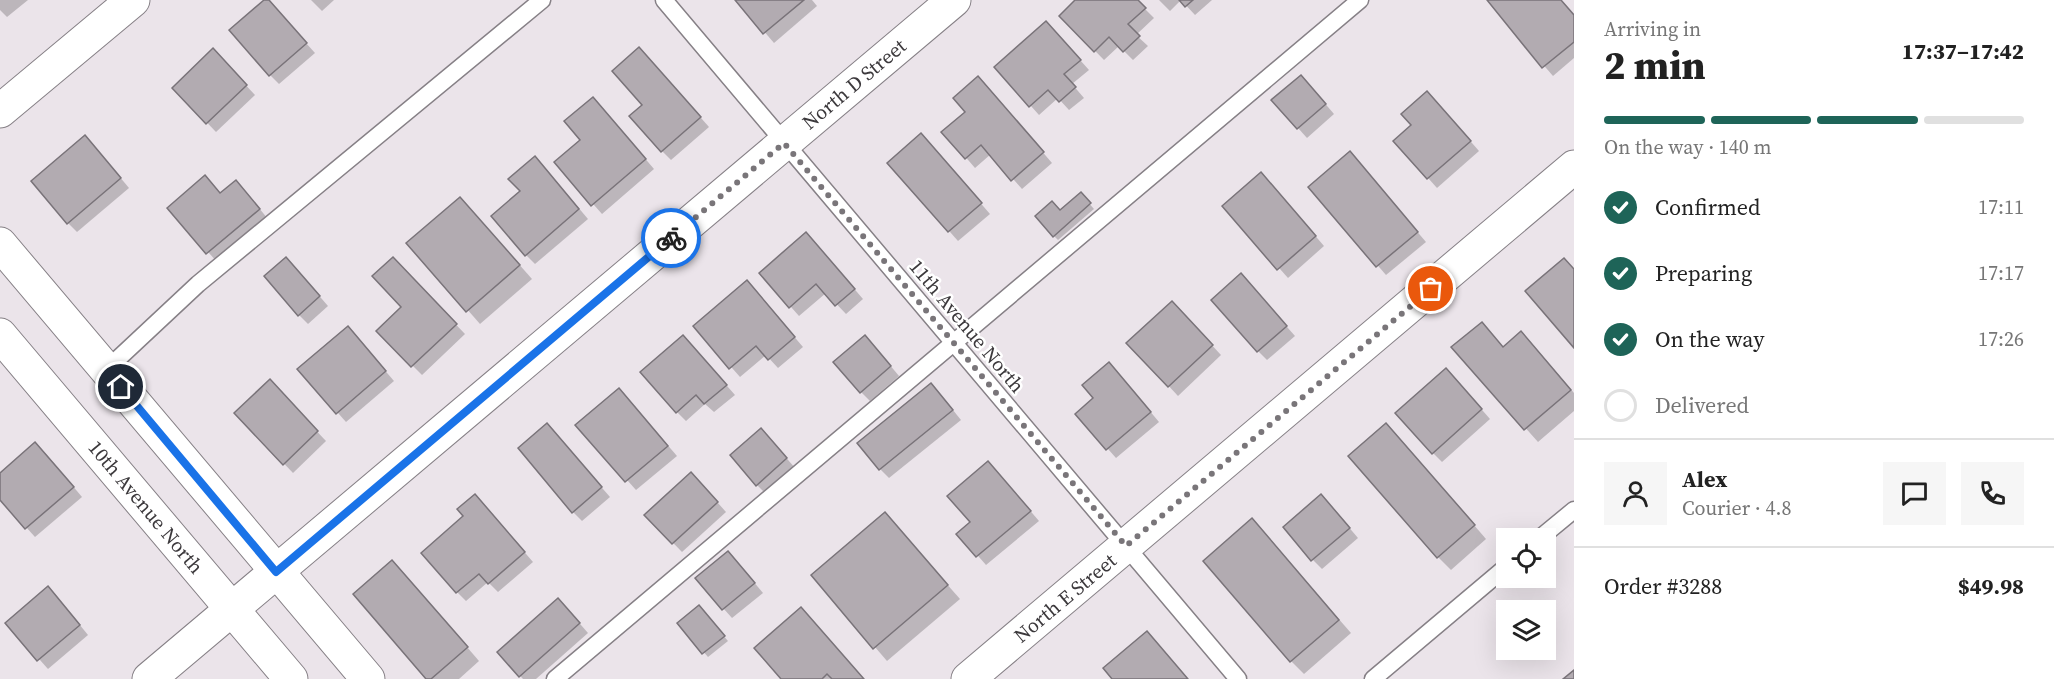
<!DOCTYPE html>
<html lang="en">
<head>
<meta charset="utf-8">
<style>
	body { margin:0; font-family:"Source Serif 4",serif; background:#f6f6f6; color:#222; height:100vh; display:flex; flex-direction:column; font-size:22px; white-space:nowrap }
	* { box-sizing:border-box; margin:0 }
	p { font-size:20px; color:#767676 }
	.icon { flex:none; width:33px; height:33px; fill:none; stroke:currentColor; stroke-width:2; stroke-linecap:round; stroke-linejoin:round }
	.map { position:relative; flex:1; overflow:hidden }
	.panel { display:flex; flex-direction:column; background:#fff; width:480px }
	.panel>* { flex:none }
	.tools { position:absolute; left:1496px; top:528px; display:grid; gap:12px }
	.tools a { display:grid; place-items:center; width:60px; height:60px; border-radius:0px; background:#fff; box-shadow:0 6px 24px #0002; font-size:30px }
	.pin { position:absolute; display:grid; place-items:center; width:51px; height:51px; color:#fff; margin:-26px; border:3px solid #fff; border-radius:50%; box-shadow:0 2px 6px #0007 }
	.courier { position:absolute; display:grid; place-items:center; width:60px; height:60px; margin:-30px; border:4px solid #1a73e8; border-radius:50%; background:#fff; color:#222; box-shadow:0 2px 8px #0007 }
	.summary em { font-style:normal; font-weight:800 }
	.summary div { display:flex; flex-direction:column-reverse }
	.summary { display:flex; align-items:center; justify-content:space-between; height:102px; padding:0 30px }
	h1 { font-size:39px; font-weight:800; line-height:45px }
	.bar { display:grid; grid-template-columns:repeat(4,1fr); gap:9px 6px; align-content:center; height:72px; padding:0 30px }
	.bar i { height:8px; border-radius:4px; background:#e0e0e0 }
	.bar .on { background:#1e6458 }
	.bar p { grid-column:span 4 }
	.line { display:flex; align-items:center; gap:15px; padding:0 30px; border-top:2px solid #e0e0e0 }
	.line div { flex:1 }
	.round { display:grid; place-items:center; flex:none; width:63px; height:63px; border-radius:0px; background:#f6f6f6 }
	ol { padding:0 30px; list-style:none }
	li { display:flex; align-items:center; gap:18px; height:66px }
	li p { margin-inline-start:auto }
	li .icon { padding:6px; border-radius:50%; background:#1e6458; color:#fff; stroke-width:4 }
	li:last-child { color:#767676 }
	li i { width:33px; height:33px; border:3px solid #e0e0e0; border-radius:50% }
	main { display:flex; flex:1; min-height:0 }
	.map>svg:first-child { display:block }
	.shadow { fill:#0003 }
	.building { fill:#b2abb1; stroke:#797379; stroke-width:1.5 }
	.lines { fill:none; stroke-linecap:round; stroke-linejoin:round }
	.lane-casing { stroke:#868086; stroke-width:19 }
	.street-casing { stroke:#868086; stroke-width:35 }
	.secondary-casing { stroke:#868086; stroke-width:35 }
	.lane { stroke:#fff; stroke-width:16 }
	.street { stroke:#fff; stroke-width:33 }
	.secondary { stroke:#fff; stroke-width:33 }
	.done { stroke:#797579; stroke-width:6; stroke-dasharray:0 10.8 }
	.route { stroke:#1a73e8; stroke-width:8 }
	.labels { text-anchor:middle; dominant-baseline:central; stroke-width:5; stroke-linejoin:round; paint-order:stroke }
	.street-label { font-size:20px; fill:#3c393c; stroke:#fff }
</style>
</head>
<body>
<main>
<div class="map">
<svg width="1574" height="679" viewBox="0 0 1574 679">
	<rect width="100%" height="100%" fill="#ebe4ea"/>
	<!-- shadow -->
	<g class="shadow">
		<polygon points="0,0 28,0 7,17 0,10"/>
		<polygon points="267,0 315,53 279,84 270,75"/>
		<polygon points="311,0 334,0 322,11"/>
		<polygon points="737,0 812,0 817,6 774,43"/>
		<polygon points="1077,0 1136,0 1154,18 1136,35 1148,46 1133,60 1119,46 1104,60 1061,16"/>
		<polygon points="1159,0 1212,0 1195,15 1181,0 1170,11"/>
		<polygon points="1489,0 1561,0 1574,15 1574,58 1553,76 1488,1"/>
		<polygon points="1055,32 1089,70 1072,84 1084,98 1069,110 1058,98 1039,115 996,67"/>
		<polygon points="213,50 255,95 216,132 174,88"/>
		<polygon points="648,58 709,127 671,160 662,151 644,105"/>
		<polygon points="1310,86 1334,114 1307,138 1273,100"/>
		<polygon points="987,87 1052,163 1022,189 991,154 975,168 944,132 967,112"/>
		<polygon points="1436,102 1479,151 1437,188 1395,141"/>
		<polygon points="602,108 654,169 602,214 556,162 582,140"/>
		<polygon points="930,145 990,214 958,241 889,163"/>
		<polygon points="94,146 129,188 77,232 68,223"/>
		<polygon points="1350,153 1426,242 1386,275 1310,187"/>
		<polygon points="544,167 588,219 535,264 526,255"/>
		<polygon points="1270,183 1324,246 1288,278 1224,206"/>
		<polygon points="245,191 268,219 217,262 169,208 221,194"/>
		<polygon points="1081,194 1094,209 1058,240 1054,236 1060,212"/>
		<polygon points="473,212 532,279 480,324 409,243"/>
		<polygon points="815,243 863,299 846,314 826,293 799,316 761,273"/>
		<polygon points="393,259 465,334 422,375 378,331 403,307"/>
		<polygon points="295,268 328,306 308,324 299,315"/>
		<polygon points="1250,285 1295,336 1267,360 1258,351"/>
		<polygon points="756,292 803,347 778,368 766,355 740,377 695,326"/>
		<polygon points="1181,312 1221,355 1178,396 1129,343"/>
		<polygon points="1482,324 1504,348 1534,346 1574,393 1574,411 1538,442 1454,348"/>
		<polygon points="357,338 394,381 346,422 299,369"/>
		<polygon points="692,346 735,395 714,412 705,404 686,421 677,412"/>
		<polygon points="874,346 899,376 870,401 861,392"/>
		<polygon points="1118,373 1159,422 1116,458 1077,414 1095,399"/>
		<polygon points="1455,379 1490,419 1442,462 1433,453"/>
		<polygon points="270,382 326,441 293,473 236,413"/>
		<polygon points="940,394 961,420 889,478 880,469"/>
		<polygon points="628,399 677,456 636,490 578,425"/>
		<polygon points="547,425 610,497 582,521 573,512"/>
		<polygon points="1399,438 1486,539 1451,570 1438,557"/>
		<polygon points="770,439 795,468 766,494 757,485"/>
		<polygon points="45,453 82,497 35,537 0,498 0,475"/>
		<polygon points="997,472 1039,521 986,565 959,534 972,523"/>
		<polygon points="700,483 726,512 682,552 646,515"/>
		<polygon points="484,505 533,562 498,592 488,582 466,601 457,592"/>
		<polygon points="1330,505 1358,538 1322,569 1313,560"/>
		<polygon points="885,514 960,599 887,661 813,575"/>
		<polygon points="1252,520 1351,633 1304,674 1291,661"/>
		<polygon points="737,562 763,593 732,618 697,579"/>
		<polygon points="405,575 479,661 459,679 428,679"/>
		<polygon points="57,597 88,635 48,669 7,623"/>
		<polygon points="567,609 588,633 536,679 523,679 499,652"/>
		<polygon points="801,609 863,679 783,679"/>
		<polygon points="703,612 728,641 708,657 679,623"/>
	</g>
	<!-- building -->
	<g class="building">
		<polygon points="264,0 269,0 307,43 269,76 229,30"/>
		<polygon points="735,0 804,0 763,34"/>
		<polygon points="1075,0 1138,0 1146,8 1128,24 1140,36 1123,52 1109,37 1094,52 1059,16"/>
		<polygon points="1179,0 1193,0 1185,7"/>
		<polygon points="1487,0 1561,0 1574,15 1574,42 1542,68"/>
		<polygon points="1046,21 1081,60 1064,74 1076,87 1059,102 1048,90 1029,107 994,67"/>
		<polygon points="639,47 701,117 661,152 629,116 642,105 612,71"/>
		<polygon points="213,48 247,85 206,124 172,88"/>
		<polygon points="1301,75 1326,104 1297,129 1271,100"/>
		<polygon points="978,76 1044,152 1011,181 981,145 965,159 941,132 965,112 953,98"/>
		<polygon points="1427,91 1471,141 1427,179 1393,141 1411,125 1401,114"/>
		<polygon points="593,97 646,159 591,206 554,162 580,140 564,121"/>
		<polygon points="921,133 982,203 948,232 887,163"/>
		<polygon points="85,135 121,178 67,224 31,181"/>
		<polygon points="1350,151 1418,232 1376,267 1308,187"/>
		<polygon points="535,156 579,209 525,256 491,216 520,191 508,179"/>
		<polygon points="1261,172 1316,236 1277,270 1222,206"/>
		<polygon points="205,175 220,193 236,180 260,209 206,254 167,208"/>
		<polygon points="1081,192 1091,203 1053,237 1035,216 1052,201 1060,210"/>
		<polygon points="460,197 520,265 466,312 406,243"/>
		<polygon points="806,232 855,289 835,306 816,284 789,308 759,273"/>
		<polygon points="286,257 320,296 298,316 264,276"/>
		<polygon points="393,257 457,324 411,367 376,331 401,307 372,276"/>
		<polygon points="1564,258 1574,269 1574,348 1525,291"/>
		<polygon points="1241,273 1287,326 1257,352 1211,300"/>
		<polygon points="747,280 795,337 768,360 756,346 729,369 693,326"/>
		<polygon points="1172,301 1213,345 1168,387 1126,343"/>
		<polygon points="1482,322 1503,347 1521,331 1571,390 1524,430 1451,347"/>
		<polygon points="348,326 386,371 336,414 297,369"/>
		<polygon points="683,335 727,385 704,404 696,395 676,413 640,372"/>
		<polygon points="865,335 891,366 860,393 833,362"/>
		<polygon points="1109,362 1151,412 1106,450 1075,414 1093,398 1082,385"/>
		<polygon points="1446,368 1482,409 1432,454 1395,413"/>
		<polygon points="270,379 318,431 283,465 234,413"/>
		<polygon points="931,383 953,410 879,470 857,443"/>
		<polygon points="619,388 668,446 625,482 575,425"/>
		<polygon points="547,423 602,487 572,513 518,448"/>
		<polygon points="1386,423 1475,525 1437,558 1348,456"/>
		<polygon points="761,428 787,458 756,486 730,455"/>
		<polygon points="35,442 74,487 25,529 0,500 0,473"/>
		<polygon points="988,461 1031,511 976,557 956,534 970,522 947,496"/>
		<polygon points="691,472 718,502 672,544 644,515"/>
		<polygon points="475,494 525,552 488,584 479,574 456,593 421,553 463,516 457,509"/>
		<polygon points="1321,494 1350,528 1311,561 1283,527"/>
		<polygon points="885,512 948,585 873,649 811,575"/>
		<polygon points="1252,518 1339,620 1290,662 1203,561"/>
		<polygon points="728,551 755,583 722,610 695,578"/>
		<polygon points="392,560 468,647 431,679 426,679 353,594"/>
		<polygon points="48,586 80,625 37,661 5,623"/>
		<polygon points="558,598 580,623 519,677 497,652"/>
		<polygon points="699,605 725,636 702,654 677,623"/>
		<polygon points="801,607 864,679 832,679 827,674 822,679 781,679 754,648"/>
		<polygon points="1147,631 1188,679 1112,679 1103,668"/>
		<polygon points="1574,670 1574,679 1563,679"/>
	</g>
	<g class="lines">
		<defs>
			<g id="lane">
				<polyline points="664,0 1238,679"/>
				<polyline points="106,370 198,284 542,0"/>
				<polyline points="1540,538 1574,510"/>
				<polyline points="555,679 1360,0"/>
				<polyline points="1373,679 1506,567"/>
			</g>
			<g id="street">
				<polyline points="0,111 133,0"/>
				<polyline points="149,679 954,0"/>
				<polyline points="968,679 1574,167"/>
			</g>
			<g id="secondary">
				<polyline points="0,244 368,679"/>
				<polyline points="0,335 291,679"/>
			</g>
		</defs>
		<!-- lane casing -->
		<use href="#lane" class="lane-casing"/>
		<!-- street casing -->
		<use href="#street" class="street-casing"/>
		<!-- secondary casing -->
		<use href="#secondary" class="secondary-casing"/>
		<!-- lane -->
		<use href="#lane" class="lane"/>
		<!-- street -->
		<use href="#street" class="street"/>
		<!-- secondary -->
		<use href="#secondary" class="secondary"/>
	</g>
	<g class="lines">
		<!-- done -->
		<polyline class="done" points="671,238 784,143 1126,546 1431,289"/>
		<!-- route -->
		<polyline class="route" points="121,387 276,572 671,238"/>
	</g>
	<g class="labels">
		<!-- street labels -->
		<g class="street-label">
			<text transform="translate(854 84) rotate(-40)">North D Street</text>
			<text transform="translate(967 326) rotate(50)">11th Avenue North</text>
			<text transform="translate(146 507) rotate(50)">10th Avenue North</text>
			<text transform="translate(1065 598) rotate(-40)">North E Street</text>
		</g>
	</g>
</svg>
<div class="tools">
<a><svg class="icon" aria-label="locate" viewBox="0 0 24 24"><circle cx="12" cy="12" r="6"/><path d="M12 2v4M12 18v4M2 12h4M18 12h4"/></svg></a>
<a><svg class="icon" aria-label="layers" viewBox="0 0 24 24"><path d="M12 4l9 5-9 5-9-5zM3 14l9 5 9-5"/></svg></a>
</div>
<div class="pin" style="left:1431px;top:289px;background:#ea580c"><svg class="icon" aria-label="bag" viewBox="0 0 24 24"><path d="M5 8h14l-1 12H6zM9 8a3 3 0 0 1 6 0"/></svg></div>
<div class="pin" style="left:121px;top:387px;background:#1f2937"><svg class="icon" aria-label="home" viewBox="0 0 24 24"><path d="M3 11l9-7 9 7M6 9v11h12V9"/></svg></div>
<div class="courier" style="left:671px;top:238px"><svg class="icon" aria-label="bike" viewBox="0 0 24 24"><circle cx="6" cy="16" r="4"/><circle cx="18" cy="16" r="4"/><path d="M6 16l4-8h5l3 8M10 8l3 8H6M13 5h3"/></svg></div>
</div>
<section class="panel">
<div class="summary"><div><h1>2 min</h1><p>Arriving in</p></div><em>17:37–17:42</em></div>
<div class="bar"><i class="on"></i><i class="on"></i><i class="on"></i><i></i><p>On the way · 140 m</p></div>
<ol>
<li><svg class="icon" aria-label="check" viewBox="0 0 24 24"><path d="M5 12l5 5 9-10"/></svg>Confirmed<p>17:11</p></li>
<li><svg class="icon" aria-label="check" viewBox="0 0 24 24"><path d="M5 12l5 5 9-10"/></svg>Preparing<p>17:17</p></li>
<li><svg class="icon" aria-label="check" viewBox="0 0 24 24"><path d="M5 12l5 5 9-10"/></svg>On the way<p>17:26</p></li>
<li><i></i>Delivered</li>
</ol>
<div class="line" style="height:108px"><a class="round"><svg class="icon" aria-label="person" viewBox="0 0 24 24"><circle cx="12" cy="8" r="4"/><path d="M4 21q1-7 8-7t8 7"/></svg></a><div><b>Alex</b><p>Courier · 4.8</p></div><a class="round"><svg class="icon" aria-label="chat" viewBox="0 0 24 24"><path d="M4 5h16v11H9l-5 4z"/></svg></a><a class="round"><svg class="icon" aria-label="phone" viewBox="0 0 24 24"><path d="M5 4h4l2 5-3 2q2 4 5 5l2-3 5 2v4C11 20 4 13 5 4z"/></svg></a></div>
<div class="line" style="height:78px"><div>Order #3288</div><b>$49.98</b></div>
</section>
</main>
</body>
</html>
